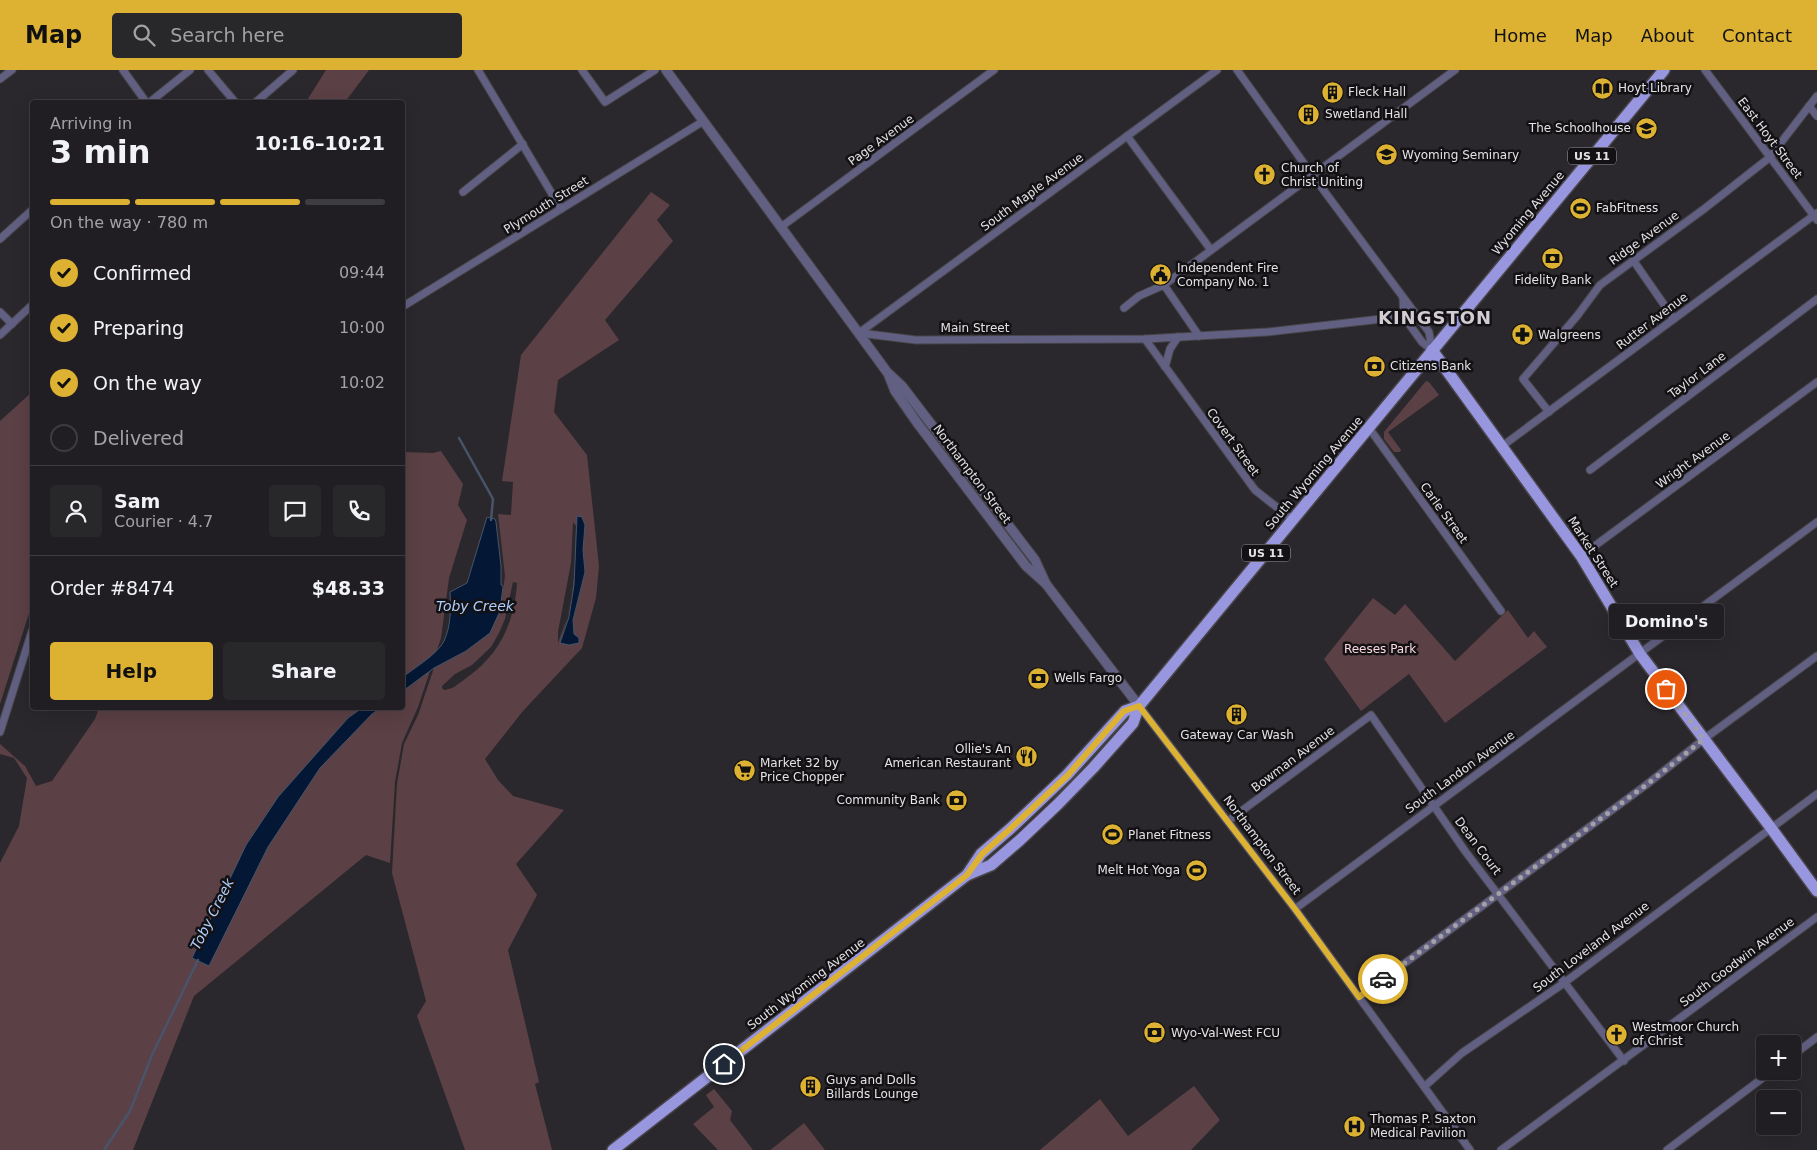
<!DOCTYPE html>
<html lang="en">
<head>
<meta charset="utf-8">
<style>
	body { margin:0; font-family:"DejaVu Sans",sans-serif; background:#28272a; color:#f1f3f6; height:100vh; display:flex; flex-direction:column; font-size:19px; white-space:nowrap }
	* { box-sizing:border-box; margin:0 }
	p { font-size:16px; color:#a2a2a5 }
	.icon { flex:none; width:28px; height:28px; fill:none; stroke:currentColor; stroke-width:2; stroke-linecap:round; stroke-linejoin:round }
	.map { position:relative; flex:1; overflow:hidden }
	.drawer { position:absolute; left:30px; top:30px; width:375px; height:610px; display:flex; flex-direction:column; background:#201e22; border-radius:5px; box-shadow:0 5px 20px #0002,0 0 0 1px #3d3c40 }
	.drawer>* { flex:none }
	.controls { position:absolute; left:1756px; top:965px; display:grid; gap:10px }
	.controls a { display:grid; place-items:center; width:45px; height:45px; border-radius:5px; background:#201e22; box-shadow:0 5px 20px #0002,0 0 0 1px #3d3c40; font-size:25px }
	.pin { position:absolute; display:grid; place-items:center; width:42px; height:42px; color:#fff; margin:-21px; border:2px solid #fff; border-radius:50%; box-shadow:0 1px 5px #0007 }
	.courier { position:absolute; display:grid; place-items:center; width:50px; height:50px; margin:-25px; border:4px solid #ddb233; border-radius:50%; background:#fff; color:#222; box-shadow:0 1px 6px #0007 }
	.bubble { position:absolute; height:35px; border-radius:5px; background:#201e22; box-shadow:0 5px 20px #0002,0 0 0 1px #3d3c40; font-size:16px; font-weight:800; line-height:35px; text-align:center }
	.summary em { font-style:normal; font-weight:800 }
	.summary div { display:flex; flex-direction:column-reverse }
	.summary { display:flex; align-items:center; justify-content:space-between; height:85px; padding:0 20px }
	h1 { font-size:32px; font-weight:800; line-height:38px }
	.bar { display:grid; grid-template-columns:repeat(4,1fr); gap:8px 5px; align-content:center; height:60px; padding:0 20px }
	.bar i { height:6px; border-radius:4px; background:#3d3c40 }
	.bar .on { background:#ddb233 }
	.bar p { grid-column:span 4 }
	.line { display:flex; align-items:center; gap:12px; padding:0 20px; border-top:1px solid #3d3c40 }
	.line div { flex:1 }
	.round { display:grid; place-items:center; flex:none; width:52px; height:52px; border-radius:5px; background:#28272a }
	ol { padding:0 20px; list-style:none }
	li { display:flex; align-items:center; gap:15px; height:55px }
	li p { margin-inline-start:auto }
	li .icon { padding:5px; border-radius:50%; background:#ddb233; color:#111; stroke-width:4 }
	li:last-child { color:#a2a2a5 }
	li i { width:28px; height:28px; border:2px solid #3d3c40; border-radius:50% }
	.action { display:flex; gap:10px; margin-top:auto; padding:10px 20px }
	.action a { flex:1; height:58px; border-radius:5px; background:#ddb233; color:#111; font-size:20px; font-weight:800; line-height:58px; text-align:center }
	.action a+a { background:#28272a; color:#f1f3f6 }
	header { display:flex; align-items:center; gap:30px; box-sizing:border-box; height:70px; padding:0 25px; background:#ddb233; color:#111 }
	header strong { font-size:24px }
	nav { display:flex; gap:28px; margin-inline-start:auto; font-size:18px }
	.search { width:350px; height:45px; background:#28272a; display:flex; align-items:center; gap:12px; box-sizing:border-box; padding:0 18px; border-radius:5px; color:#a2a2a5; font-size:19px }
	.map>svg:first-child { display:block }
	.green { fill:#5b4045; fill-rule:evenodd }
	.water { fill:#041734; stroke:#475469 }
	.lines { fill:none; stroke-linecap:round; stroke-linejoin:round }
	.stream { stroke:#475469; stroke-width:2.5 }
	.minor-casing { stroke:#48464a; stroke-width:9 }
	.tertiary-casing { stroke:#48464a; stroke-width:11 }
	.primary-casing { stroke:#48464a; stroke-width:14 }
	.minor { stroke:#616083; stroke-width:7 }
	.tertiary { stroke:#616083; stroke-width:9 }
	.primary { stroke:#9896de; stroke-width:11 }
	.done { stroke:#a3a1a5; stroke-width:5; stroke-dasharray:0 9 }
	.route { stroke:#ddb233; stroke-width:6 }
	.labels { text-anchor:middle; dominant-baseline:central; stroke-width:5; stroke-linejoin:round; paint-order:stroke }
	.shield { fill:#131113; stroke:#a5a3a6; stroke-width:1 }
	.shield-label { font-size:11px; font-weight:bold; fill:#e3e2e5 }
	.poi-label { font-size:12px; fill:#e3e2e5; stroke:#131113; text-anchor:start }
	.street-label { font-size:12px; fill:#e3e2e5; stroke:#131113 }
	.park-label { font-size:12px; fill:#fbdadf; stroke:#131113 }
	.water-label { font-size:14px; font-style:italic; fill:#aecefc; stroke:#131113 }
	.district-label { font-size:18px; font-weight:bold; letter-spacing:1px; fill:#d1cdd3; stroke:#131113 }
</style>
</head>
<body>
<header>
<strong>Map</strong>
<div class="search"><svg class="icon" aria-label="search" viewBox="0 0 24 24"><circle cx="10" cy="10" r="6"/><path d="M15 15l6 6"/></svg>Search here</div>
<nav><a>Home</a><a>Map</a><a>About</a><a>Contact</a></nav>
</header>
<div class="map">
<svg width="1817" height="1080" viewBox="0 0 1817 1080">
	<rect width="100%" height="100%" fill="#2b282d"/>
	<!-- green -->
	<g class="green">
		<polygon points="326,0 369,0 345,32 306,32"/>
		<path d="M651 122 670 135 657 150 673 171 605 250 619 270 558 310 554 342 587 385 599 496 596 528 582 578 523 641 485 689 498 710 513 726 564 740 516 794 537 825 508 880 539 1012 535 1014 552 1080H465L417 946 426 931 392 803 397 714 404 674 418 645 434 598 466 581 500 541 505 506 498 444 511 445 513 412 502 411 521 285ZM577 447 583 480 585 502 573 550 574 564 569 575 560 572C575 529 576 492 577 447ZM573 452 576 456 574 515 567 548 558 573V562L571 493ZM513 512 517 513C514 555 499 585 465 609 457 615 453 619 444 620L442 618V616L455 604 472 595 491 577 499 563 505 549Z"/>
		<polygon points="1426,311 1429,312 1439,325 1388,362 1401,380 1400,382 1394,382 1384,369 1384,362"/>
		<polygon points="32,322 32,534 0,634 0,351"/>
		<polygon points="441,381 463,414 458,435 467,450 449,508 441,568 418,637 402,673 395,712 390,793 366,785 194,926 133,1080 0,1080 0,793 19,756 27,708 14,688 0,684 0,674 25,696 36,716 52,711 95,649 99,638 402,638 403,382 433,383"/>
		<polygon points="1373,528 1395,545 1405,534 1455,591 1508,540 1528,568 1534,561 1547,577 1445,653 1409,604 1361,641 1324,589"/>
		<polygon points="1194,1016 1220,1050 1191,1080 1040,1080 1100,1029 1128,1066"/>
		<polygon points="714,1019 732,1041 730,1050 753,1080 718,1080 693,1054 714,1037 706,1025"/>
		<polygon points="804,1053 825,1080 770,1080 773,1078"/>
	</g>
	<!-- water -->
	<g class="water">
		<polygon points="577,446 582,447 585,455 583,480 585,502 573,550 574,564 579,568 579,573 569,575 560,573 569,547 574,515"/>
		<path d="M487 447 495 449 496 452 501 496V515L503 516 500 541 490 563 466 581 434 598 403 621V607C414 598 438 584 444 571 451 556 451 538 450 522L467 513Z"/>
		<polygon points="362,638 381,638 372,644 320,698 268,777 209,896 192,888 246,775 278,727 348,648"/>
	</g>
	<g class="lines">
		<!-- stream -->
		<g class="stream">
			<polyline points="459,368 493,429 491,450"/>
			<polyline points="104,1080 130,1041 152,985 198,890"/>
		</g>
		<defs>
			<g id="minor">
				<polyline points="123,0 146,32"/>
				<polyline points="208,0 235,32"/>
				<polyline points="478,0 561,139"/>
				<polyline points="582,0 605,32 655,0"/>
				<polyline points="1237,0 1313,106 1429,262 1432,280"/>
				<polyline points="1705,0 1817,150"/>
				<polyline points="0,9 12,0"/>
				<polyline points="150,32 190,0"/>
				<polyline points="256,32 293,0"/>
				<polyline points="1809,36 1817,46"/>
				<polyline points="1127,66 1211,180"/>
				<polyline points="463,122 523,74"/>
				<polyline points="781,157 994,0"/>
				<polyline points="0,169 32,140"/>
				<polyline points="1633,190 1674,249"/>
				<polyline points="1164,215 1199,266"/>
				<polyline points="1403,228 1404,247 1422,272 1432,280"/>
				<polyline points="402,237 702,52"/>
				<polyline points="1124,238 1139,226 1164,215 1455,0"/>
				<polyline points="0,242 12,254"/>
				<polyline points="859,263 916,270 1145,269 1267,262 1416,245"/>
				<polyline points="859,263 1217,0"/>
				<polyline points="0,265 32,235"/>
				<polyline points="1145,269 1255,420 1293,450"/>
				<polyline points="1165,297 1170,279 1178,267"/>
				<polyline points="1549,342 1523,309 1577,246 1600,215 1704,139 1769,88 1817,26"/>
				<polyline points="1369,358 1501,541"/>
				<polyline points="1501,377 1817,143"/>
				<polyline points="1590,400 1817,229"/>
				<polyline points="1581,486 1817,312"/>
				<polyline points="1139,636 1295,839 1470,1080"/>
				<polyline points="0,662 32,561"/>
				<polyline points="1228,751 1371,645 1465,781 1624,991"/>
				<polyline points="1295,839 1817,452"/>
				<polyline points="1359,927 1646,715 1704,669 1817,586"/>
				<polyline points="1792,986 1817,967"/>
				<polyline points="1425,1016 1462,983 1564,913 1817,724"/>
				<polyline points="1501,1080 1817,847"/>
				<polyline points="1667,1080 1772,1001"/>
			</g>
			<g id="tertiary">
				<polyline points="666,0 887,302 902,316 1035,490 1046,514"/>
				<polyline points="889,306 895,321 918,354 1026,496 1046,514 1139,636"/>
			</g>
			<g id="primary">
				<polyline points="1432,280 1581,486 1640,584 1771,758 1817,821"/>
				<polyline points="967,805 981,784 1010,759 1067,705 1125,641 1139,636"/>
				<polyline points="613,1080 967,805 991,795 1020,770 1058,734 1093,698 1133,653 1139,636 1664,0"/>
			</g>
		</defs>
		<!-- minor casing -->
		<use href="#minor" class="minor-casing"/>
		<!-- tertiary casing -->
		<use href="#tertiary" class="tertiary-casing"/>
		<!-- primary casing -->
		<use href="#primary" class="primary-casing"/>
		<!-- minor -->
		<use href="#minor" class="minor"/>
		<!-- tertiary -->
		<use href="#tertiary" class="tertiary"/>
		<!-- primary -->
		<use href="#primary" class="primary"/>
	</g>
	<g class="lines">
		<!-- done -->
		<polyline class="done" points="1383,909 1646,715 1704,669 1666,619"/>
		<!-- route -->
		<polyline class="route" points="724,994 967,805 982,784 1010,759 1067,706 1124,641 1139,636 1295,839 1359,927 1383,909"/>
	</g>
	<!-- icons -->
	<defs>
		<symbol id="library-disc" viewBox="-11 -11 22 22"><circle r="9.5" fill="#ddb233" stroke="#131113"/><path d="M-6-4Q-3-5.5-.7-3.5V5Q-3 3-6 4ZM6-4Q3-5.5 .7-3.5V5Q3 3 6 4Z" fill="#111"/></symbol>
		<symbol id="building-disc" viewBox="-11 -11 22 22"><circle r="9.5" fill="#ddb233" stroke="#131113"/><path d="M-4-6H4V6H1V3H-1V6H-4ZM-2.5-4.3h1.7v1.8h-1.7ZM.8-4.3h1.7v1.8H.8ZM-2.5-1h1.7V.8h-1.7ZM.8-1h1.7V.8H.8Z" fill="#111"/></symbol>
		<symbol id="school-disc" viewBox="-11 -11 22 22"><circle r="9.5" fill="#ddb233" stroke="#131113"/><path d="M0-5L7-2L0 1L-7-2ZM-4 1L0 2.5L4 1V4Q0 6-4 4Z" fill="#111"/></symbol>
		<symbol id="church-disc" viewBox="-11 -11 22 22"><circle r="9.5" fill="#ddb233" stroke="#131113"/><path d="M-1.2-6h2.4v3.5h3.3v2.4h-3.3V6h-2.4V-.1h-3.3v-2.4h3.3Z" fill="#111"/></symbol>
		<symbol id="stadium-disc" viewBox="-11 -11 22 22"><circle r="9.5" fill="#ddb233" stroke="#131113"/><path d="M0-5a6.5 5 0 1 0 0 10a6.5 5 0 1 0 0-10ZM-3.5-1.8h7v3.6h-7Z" fill="#111"/></symbol>
		<symbol id="bank-disc" viewBox="-11 -11 22 22"><circle r="9.5" fill="#ddb233" stroke="#131113"/><path d="M-6-4H6V4H-6ZM0-2.3a2.3 2.3 0 1 0 0 4.6a2.3 2.3 0 1 0 0-4.6Z" fill="#111"/></symbol>
		<symbol id="civic-disc" viewBox="-11 -11 22 22"><circle r="9.5" fill="#ddb233" stroke="#131113"/><path d="M-.6-6.5H3V-4.5H.6V-3L4-1V1h2V6H-6V1h2V-1L-.6-3ZM-1.2 2.5V6h2.4V2.5Z" fill="#111"/></symbol>
		<symbol id="pharmacy-disc" viewBox="-11 -11 22 22"><circle r="9.5" fill="#ddb233" stroke="#131113"/><path d="M-2-6h4v4h4v4h-4v4h-4v-4h-4v-4h4Z" fill="#111"/></symbol>
		<symbol id="restaurant-disc" viewBox="-11 -11 22 22"><circle r="9.5" fill="#ddb233" stroke="#131113"/><path d="M-5-6h1v4h1v-4h1v4h1v-4h1v5L-1.5 .5V6h-2V.5L-5-1ZM5-6V6H3V1.5H1.5Q1.5-4 5-6Z" fill="#111"/></symbol>
		<symbol id="supermarket-disc" viewBox="-11 -11 22 22"><circle r="9.5" fill="#ddb233" stroke="#131113"/><path d="M-6-5.5h2.5l.6 2H6L4.5 2H-2.5L-4.4-4H-6ZM-1.5 3.2a1.3 1.3 0 1 0 .1 0ZM3 3.2a1.3 1.3 0 1 0 .1 0Z" fill="#111"/></symbol>
		<symbol id="hospital-disc" viewBox="-11 -11 22 22"><circle r="9.5" fill="#ddb233" stroke="#131113"/><path d="M-5-5h3v3.5h4V-5h3V5h-3V1.5h-4V5h-3Z" fill="#111"/></symbol>
	</defs>
	<g fill-rule="evenodd">
		<use href="#library-disc" x="1590" y="6" width="25" height="25"/>
		<use href="#building-disc" x="1320" y="10" width="25" height="25"/>
		<use href="#building-disc" x="1296" y="32" width="25" height="25"/>
		<use href="#school-disc" x="1634" y="46" width="25" height="25"/>
		<use href="#school-disc" x="1374" y="72" width="25" height="25"/>
		<use href="#church-disc" x="1252" y="92" width="25" height="25"/>
		<use href="#stadium-disc" x="1568" y="126" width="25" height="25"/>
		<use href="#bank-disc" x="1540" y="176" width="25" height="25"/>
		<use href="#civic-disc" x="1148" y="192" width="25" height="25"/>
		<use href="#pharmacy-disc" x="1510" y="252" width="25" height="25"/>
		<use href="#bank-disc" x="1362" y="284" width="25" height="25"/>
		<use href="#bank-disc" x="1026" y="596" width="25" height="25"/>
		<use href="#building-disc" x="1224" y="632" width="25" height="25"/>
		<use href="#restaurant-disc" x="1014" y="674" width="25" height="25"/>
		<use href="#supermarket-disc" x="732" y="688" width="25" height="25"/>
		<use href="#bank-disc" x="944" y="718" width="25" height="25"/>
		<use href="#stadium-disc" x="1100" y="752" width="25" height="25"/>
		<use href="#stadium-disc" x="1184" y="788" width="25" height="25"/>
		<use href="#bank-disc" x="1142" y="950" width="25" height="25"/>
		<use href="#church-disc" x="1604" y="952" width="25" height="25"/>
		<use href="#building-disc" x="798" y="1004" width="25" height="25"/>
		<use href="#hospital-disc" x="1342" y="1044" width="25" height="25"/>
	</g>
	<g class="labels">
		<!-- shield labels -->
		<g class="shield">
			<rect x="1568" y="77.5" width="48" height="17" rx="4"/>
			<rect x="1242" y="474.5" width="48" height="17" rx="4"/>
		</g>
		<g class="shield-label">
			<text x="1592" y="86">US 11</text>
			<text x="1266" y="483">US 11</text>
		</g>
		<!-- poi labels -->
		<g class="poi-label">
			<text x="1618" y="18">Hoyt Library</text>
			<text x="1348" y="22">Fleck Hall</text>
			<text x="1325" y="44">Swetland Hall</text>
			<text x="1631" y="58" text-anchor="end">The Schoolhouse</text>
			<text x="1402" y="85">Wyoming Seminary</text>
			<text x="1281" y="98">Church of<tspan x="1281" dy="14">Christ Uniting</tspan></text>
			<text x="1596" y="138">FabFitness</text>
			<text x="1177" y="198">Independent Fire<tspan x="1177" dy="14">Company No. 1</tspan></text>
			<text x="1553" y="210" text-anchor="middle">Fidelity Bank</text>
			<text x="1538" y="265">Walgreens</text>
			<text x="1390" y="296">Citizens Bank</text>
			<text x="1054" y="608">Wells Fargo</text>
			<text x="1237" y="665" text-anchor="middle">Gateway Car Wash</text>
			<text x="1011" y="679" text-anchor="end">Ollie's An<tspan x="1011" dy="14">American Restaurant</tspan></text>
			<text x="760" y="693">Market 32 by<tspan x="760" dy="14">Price Chopper</tspan></text>
			<text x="940" y="730" text-anchor="end">Community Bank</text>
			<text x="1128" y="765">Planet Fitness</text>
			<text x="1180" y="800" text-anchor="end">Melt Hot Yoga</text>
			<text x="1632" y="957">Westmoor Church<tspan x="1632" dy="14">of Christ</tspan></text>
			<text x="1171" y="963">Wyo-Val-West FCU</text>
			<text x="826" y="1010">Guys and Dolls<tspan x="826" dy="14">Billards Lounge</tspan></text>
			<text x="1370" y="1049">Thomas P. Saxton<tspan x="1370" dy="14">Medical Pavilion</tspan></text>
		</g>
		<!-- street labels -->
		<g class="street-label">
			<text transform="translate(1770 68) rotate(53)">East Hoyt Street</text>
			<text transform="translate(881 70) rotate(-36)">Page Avenue</text>
			<text transform="translate(1032 122) rotate(-36)">South Maple Avenue</text>
			<text transform="translate(546 135) rotate(-32)">Plymouth Street</text>
			<text transform="translate(1528 143) rotate(-50)">Wyoming Avenue</text>
			<text transform="translate(1644 168) rotate(-36)">Ridge Avenue</text>
			<text transform="translate(1652 251) rotate(-37)">Rutter Avenue</text>
			<text x="975" y="258">Main Street</text>
			<text transform="translate(1697 305) rotate(-37)">Taylor Lane</text>
			<text transform="translate(1233 372) rotate(54)">Covert Street</text>
			<text transform="translate(1693 390) rotate(-36)">Wright Avenue</text>
			<text transform="translate(1314 403) rotate(-50)">South Wyoming Avenue</text>
			<text transform="translate(972 404) rotate(53)">Northampton Street</text>
			<text transform="translate(1444 443) rotate(54)">Carle Street</text>
			<text transform="translate(1593 482) rotate(57)">Market Street</text>
			<text transform="translate(1293 689) rotate(-37)">Bowman Avenue</text>
			<text transform="translate(1460 702) rotate(-36)">South Landon Avenue</text>
			<text transform="translate(1262 775) rotate(53)">Northampton Street</text>
			<text transform="translate(1478 776) rotate(53)">Dean Court</text>
			<text transform="translate(1591 877) rotate(-37)">South Loveland Avenue</text>
			<text transform="translate(1737 892) rotate(-37)">South Goodwin Avenue</text>
			<text transform="translate(806 914) rotate(-37)">South Wyoming Avenue</text>
		</g>
		<!-- park labels -->
		<g class="park-label">
			<text x="1380" y="579">Reeses Park</text>
		</g>
		<!-- water labels -->
		<g class="water-label">
			<text x="475" y="536">Toby Creek</text>
			<text transform="translate(212 844) rotate(-63)">Toby Creek</text>
		</g>
		<!-- district labels -->
		<g class="district-label">
			<text x="1435" y="247">KINGSTON</text>
		</g>
	</g>
</svg>
<div class="controls">
<a>+</a>
<a>−</a>
</div>
<div class="pin" style="left:1666px;top:619px;background:#ea580c"><svg class="icon" aria-label="bag" viewBox="0 0 24 24"><path d="M5 8h14l-1 12H6zM9 8a3 3 0 0 1 6 0"/></svg></div>
<div class="pin" style="left:724px;top:994px;background:#1f2937"><svg class="icon" aria-label="home" viewBox="0 0 24 24"><path d="M3 11l9-7 9 7M6 9v11h12V9"/></svg></div>
<div class="courier" style="left:1383px;top:909px"><svg class="icon" aria-label="car" viewBox="0 0 24 24"><path d="M5 17H2v-5l4-1 3-4h7l3 4 3 1v5h-3M9 17h6M6 11h13"/><circle cx="7" cy="17" r="2"/><circle cx="17" cy="17" r="2"/></svg></div>
<div class="bubble" style="left:1609px;top:534px;width:115px">Domino's</div>
<section class="drawer">
<div class="summary"><div><h1>3 min</h1><p>Arriving in</p></div><em>10:16–10:21</em></div>
<div class="bar"><i class="on"></i><i class="on"></i><i class="on"></i><i></i><p>On the way · 780 m</p></div>
<ol>
<li><svg class="icon" aria-label="check" viewBox="0 0 24 24"><path d="M5 12l5 5 9-10"/></svg>Confirmed<p>09:44</p></li>
<li><svg class="icon" aria-label="check" viewBox="0 0 24 24"><path d="M5 12l5 5 9-10"/></svg>Preparing<p>10:00</p></li>
<li><svg class="icon" aria-label="check" viewBox="0 0 24 24"><path d="M5 12l5 5 9-10"/></svg>On the way<p>10:02</p></li>
<li><i></i>Delivered</li>
</ol>
<div class="line" style="height:90px"><a class="round"><svg class="icon" aria-label="person" viewBox="0 0 24 24"><circle cx="12" cy="8" r="4"/><path d="M4 21q1-7 8-7t8 7"/></svg></a><div><b>Sam</b><p>Courier · 4.7</p></div><a class="round"><svg class="icon" aria-label="chat" viewBox="0 0 24 24"><path d="M4 5h16v11H9l-5 4z"/></svg></a><a class="round"><svg class="icon" aria-label="phone" viewBox="0 0 24 24"><path d="M5 4h4l2 5-3 2q2 4 5 5l2-3 5 2v4C11 20 4 13 5 4z"/></svg></a></div>
<div class="line" style="height:65px"><div>Order #8474</div><b>$48.33</b></div>
<div class="action"><a>Help</a><a>Share</a></div>
</section>
</div>
</body>
</html>
